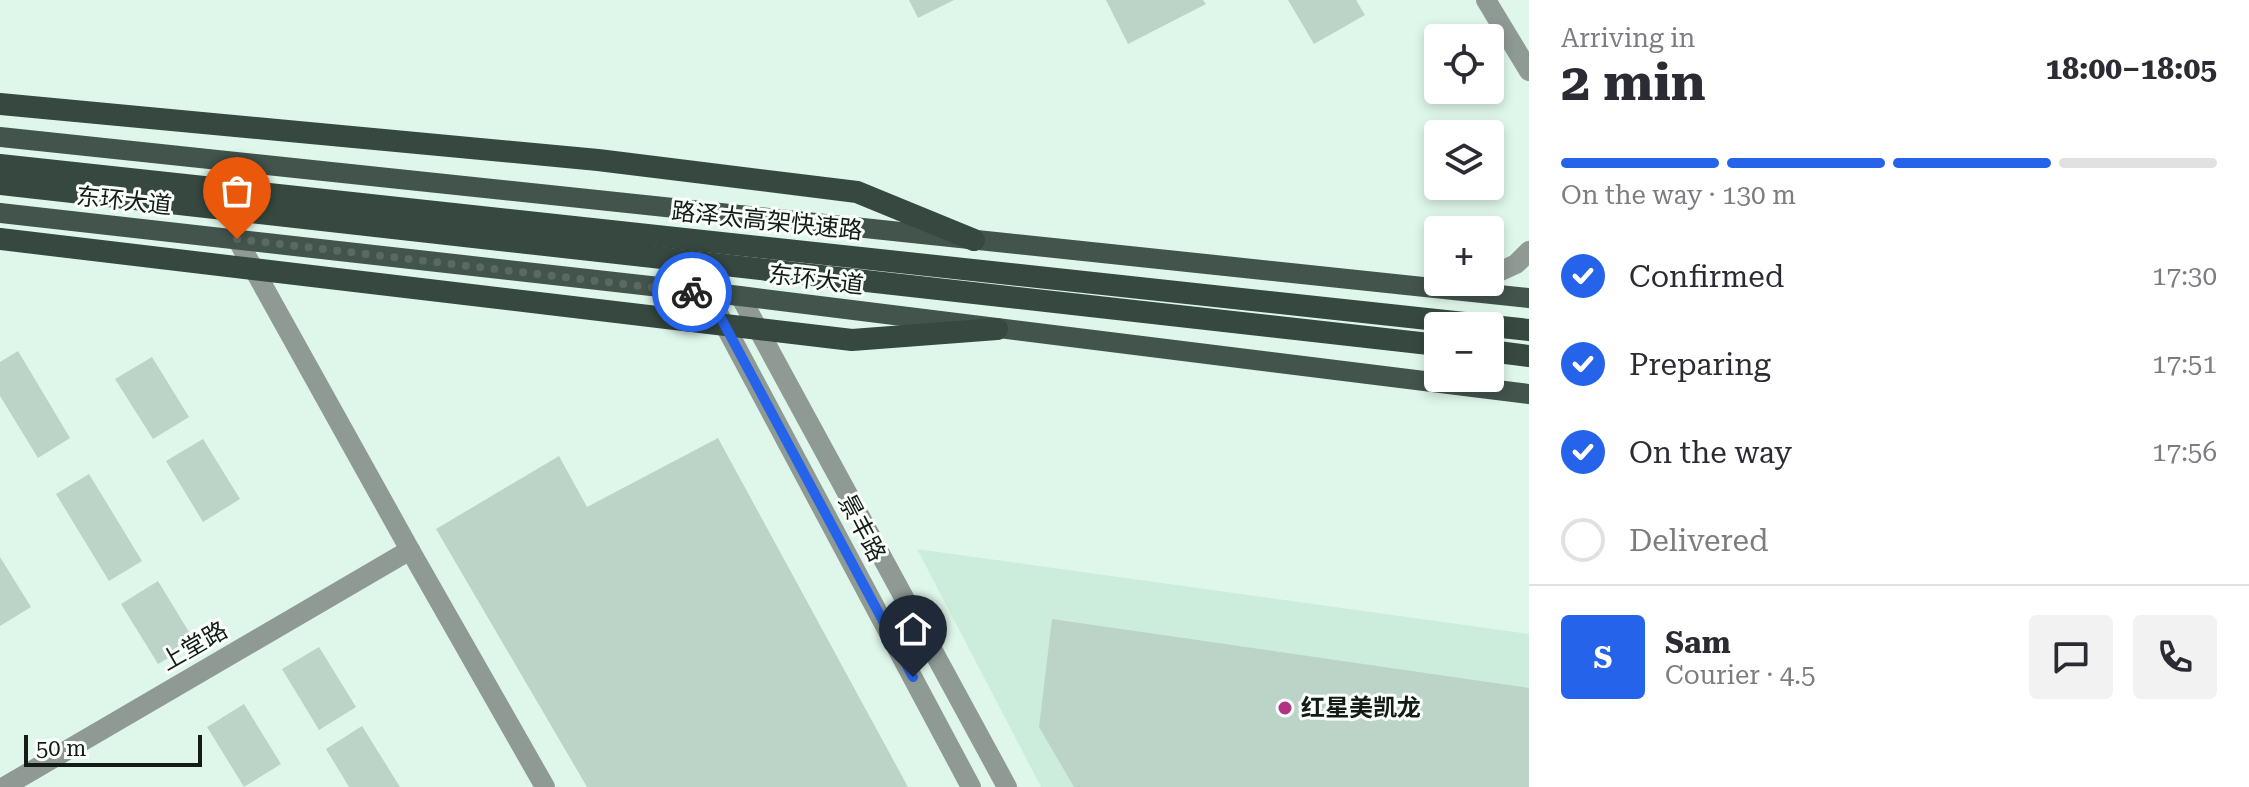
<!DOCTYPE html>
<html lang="en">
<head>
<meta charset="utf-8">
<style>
	body { margin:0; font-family:"Roboto Serif","Noto Sans SC",serif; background:#f2f2f3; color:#2b2b33; height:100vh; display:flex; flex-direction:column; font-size:30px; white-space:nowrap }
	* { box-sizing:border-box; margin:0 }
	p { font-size:26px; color:#7c7c81 }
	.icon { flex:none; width:44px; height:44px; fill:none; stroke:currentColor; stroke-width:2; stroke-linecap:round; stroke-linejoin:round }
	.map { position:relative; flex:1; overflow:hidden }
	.details { display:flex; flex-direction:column; background:#fff; width:720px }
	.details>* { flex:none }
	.fabs { position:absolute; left:1424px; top:24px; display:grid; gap:16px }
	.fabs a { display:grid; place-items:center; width:80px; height:80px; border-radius:8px; background:#fff; box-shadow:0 4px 12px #0003; font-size:40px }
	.scale { position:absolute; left:24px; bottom:20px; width:178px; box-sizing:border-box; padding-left:8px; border:4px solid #131c17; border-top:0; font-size:22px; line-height:28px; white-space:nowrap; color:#131c17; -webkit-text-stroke:6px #fafffc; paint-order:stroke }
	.pin { position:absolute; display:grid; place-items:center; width:68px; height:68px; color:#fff; margin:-82px -34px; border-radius:50% 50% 50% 0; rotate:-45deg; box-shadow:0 0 8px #0007 }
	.pin .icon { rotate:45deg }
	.courier { position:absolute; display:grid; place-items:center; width:80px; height:80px; margin:-40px; border:6px solid #2563eb; border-radius:50%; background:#fff; color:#222; box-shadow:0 2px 10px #0007 }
	.head em { font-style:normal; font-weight:700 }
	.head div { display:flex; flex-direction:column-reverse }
	.head { display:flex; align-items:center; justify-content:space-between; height:136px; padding:0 32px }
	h1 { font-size:52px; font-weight:700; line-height:60px }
	.bar { display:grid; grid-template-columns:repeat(4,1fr); gap:12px 8px; align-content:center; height:96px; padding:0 32px }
	.bar i { height:10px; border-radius:6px; background:#e1e1e2 }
	.bar .active { background:#2563eb }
	.bar p { grid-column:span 4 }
	.line { display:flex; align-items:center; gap:20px; padding:0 32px; border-top:2px solid #e1e1e2 }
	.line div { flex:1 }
	.round { display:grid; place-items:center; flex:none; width:84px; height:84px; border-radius:8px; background:#f2f2f3 }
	ol { padding:0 32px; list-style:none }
	li { display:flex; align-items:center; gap:24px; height:88px }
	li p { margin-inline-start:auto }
	li .icon { padding:8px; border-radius:50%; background:#2563eb; color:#fff; stroke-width:4 }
	li:last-child { color:#7c7c81 }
	li i { width:44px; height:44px; border:4px solid #e1e1e2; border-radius:50% }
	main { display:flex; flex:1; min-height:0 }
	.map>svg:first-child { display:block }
	.built { fill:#cdeddc }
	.building { fill:#bcd4c7 }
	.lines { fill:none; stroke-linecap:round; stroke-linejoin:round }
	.minor { stroke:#909a95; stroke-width:20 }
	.tertiary { stroke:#909a95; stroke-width:20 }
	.primary { stroke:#43544c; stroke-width:20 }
	.trunk { stroke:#364840; stroke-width:22 }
	.trunk-bridge { stroke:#364840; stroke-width:22 }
	.done { stroke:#5a6961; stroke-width:8; stroke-dasharray:0 14.4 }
	.route { stroke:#2563eb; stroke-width:10 }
	.poi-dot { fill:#b13382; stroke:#fafffc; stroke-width:3 }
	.labels { text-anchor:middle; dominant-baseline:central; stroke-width:6; stroke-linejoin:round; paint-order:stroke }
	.street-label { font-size:24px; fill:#131c17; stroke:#fafffc }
	.poi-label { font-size:24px; font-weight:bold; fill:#131c17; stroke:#fafffc; text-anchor:start }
</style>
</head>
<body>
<main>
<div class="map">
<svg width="1529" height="787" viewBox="0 0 1529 787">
	<rect width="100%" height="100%" fill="#dff7ea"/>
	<!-- built -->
	<polygon class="built" points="917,549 1529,634 1529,787 1041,787"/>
	<!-- building -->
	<g class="building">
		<polygon points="909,0 954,0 918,18"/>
		<polygon points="1106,0 1203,0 1206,4 1128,44"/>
		<polygon points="1288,0 1356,0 1365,15 1314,44"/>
		<polygon points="18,351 70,438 38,458 0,396 0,362"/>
		<polygon points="152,357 189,417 153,439 115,379"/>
		<polygon points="718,438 908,787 587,787 436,529 559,456 587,507"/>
		<polygon points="203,439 240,499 203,522 166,461"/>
		<polygon points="89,474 142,561 109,581 56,494"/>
		<polygon points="0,557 31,607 0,626"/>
		<polygon points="158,581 195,642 158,664 121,604"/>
		<polygon points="1052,619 1529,688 1529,787 1074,787 1039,727"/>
		<polygon points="319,647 356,707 319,730 282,669"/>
		<polygon points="244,704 281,764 244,787 207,727"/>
		<polygon points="362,726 400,787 349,787 326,749"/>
	</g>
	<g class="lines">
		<!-- minor -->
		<g class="minor">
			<polyline points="237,239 410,550 545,787"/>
			<polyline points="4,787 410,550"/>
		</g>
		<!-- tertiary -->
		<g class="tertiary">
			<polyline points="1486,0 1529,71"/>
			<polyline points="1490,276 1516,264 1529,251"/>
			<polyline points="708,294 971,787"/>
			<polyline points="740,296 1007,787"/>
		</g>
		<!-- primary -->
		<g class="primary">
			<polyline points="0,137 1529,298"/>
			<polyline points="0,213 740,296 1529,394"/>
		</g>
		<!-- trunk -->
		<g class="trunk">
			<polyline points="0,104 598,160 857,192 974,240"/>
			<polyline points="0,165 1529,330"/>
			<polyline points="0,184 1438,345"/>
			<polyline points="1490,351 1529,356"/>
		</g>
		<!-- trunk-bridge -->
		<polyline class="trunk-bridge" points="0,239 852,340 997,329"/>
	</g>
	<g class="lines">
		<!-- done -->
		<polyline class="done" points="237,239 692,292"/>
		<!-- route -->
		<polyline class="route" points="692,292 708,294 913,677"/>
	</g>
	<!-- markers -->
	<circle class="poi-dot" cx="1285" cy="708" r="8"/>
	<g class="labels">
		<!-- street labels -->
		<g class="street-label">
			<text transform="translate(124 201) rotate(6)">东环大道</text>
			<text transform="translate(767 221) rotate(6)">路泽太高架快速路</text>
			<text transform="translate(816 280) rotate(7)">东环大道</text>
			<text transform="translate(862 528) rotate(62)">景丰路</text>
			<text transform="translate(194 646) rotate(-30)">上堂路</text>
		</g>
		<!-- poi labels -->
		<g class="poi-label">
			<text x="1301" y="708">红星美凯龙</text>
		</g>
	</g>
</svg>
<div class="fabs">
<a><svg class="icon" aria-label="locate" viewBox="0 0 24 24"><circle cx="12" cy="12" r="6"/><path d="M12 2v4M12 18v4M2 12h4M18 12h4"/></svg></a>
<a><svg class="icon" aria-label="layers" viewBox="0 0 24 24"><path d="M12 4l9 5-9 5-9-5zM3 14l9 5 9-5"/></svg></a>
<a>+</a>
<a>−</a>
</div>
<div class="scale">50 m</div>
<div class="pin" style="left:237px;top:239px;background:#ea580c"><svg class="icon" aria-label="bag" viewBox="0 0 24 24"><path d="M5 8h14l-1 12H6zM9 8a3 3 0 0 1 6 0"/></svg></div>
<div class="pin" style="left:913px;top:677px;background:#1f2937"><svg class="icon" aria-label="home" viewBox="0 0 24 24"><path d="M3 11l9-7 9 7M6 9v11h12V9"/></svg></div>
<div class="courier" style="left:692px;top:292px"><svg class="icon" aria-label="bike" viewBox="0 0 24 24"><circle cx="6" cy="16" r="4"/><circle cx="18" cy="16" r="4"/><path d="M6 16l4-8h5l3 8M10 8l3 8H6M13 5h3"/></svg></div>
</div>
<section class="details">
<div class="head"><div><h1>2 min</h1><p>Arriving in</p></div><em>18:00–18:05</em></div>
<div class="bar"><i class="active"></i><i class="active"></i><i class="active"></i><i></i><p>On the way · 130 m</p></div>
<ol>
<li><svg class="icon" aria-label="check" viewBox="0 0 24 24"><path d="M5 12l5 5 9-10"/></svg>Confirmed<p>17:30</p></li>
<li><svg class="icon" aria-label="check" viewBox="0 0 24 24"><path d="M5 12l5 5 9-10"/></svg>Preparing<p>17:51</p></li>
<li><svg class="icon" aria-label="check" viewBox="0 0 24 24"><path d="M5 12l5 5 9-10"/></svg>On the way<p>17:56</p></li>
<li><i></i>Delivered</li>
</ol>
<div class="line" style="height:144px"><b class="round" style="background:#2563eb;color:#fff">S</b><div><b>Sam</b><p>Courier · 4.5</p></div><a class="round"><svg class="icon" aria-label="chat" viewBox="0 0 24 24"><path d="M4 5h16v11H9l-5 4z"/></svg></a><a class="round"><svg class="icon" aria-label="phone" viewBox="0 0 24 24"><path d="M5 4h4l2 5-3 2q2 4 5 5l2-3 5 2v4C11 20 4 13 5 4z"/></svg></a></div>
</section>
</main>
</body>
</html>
